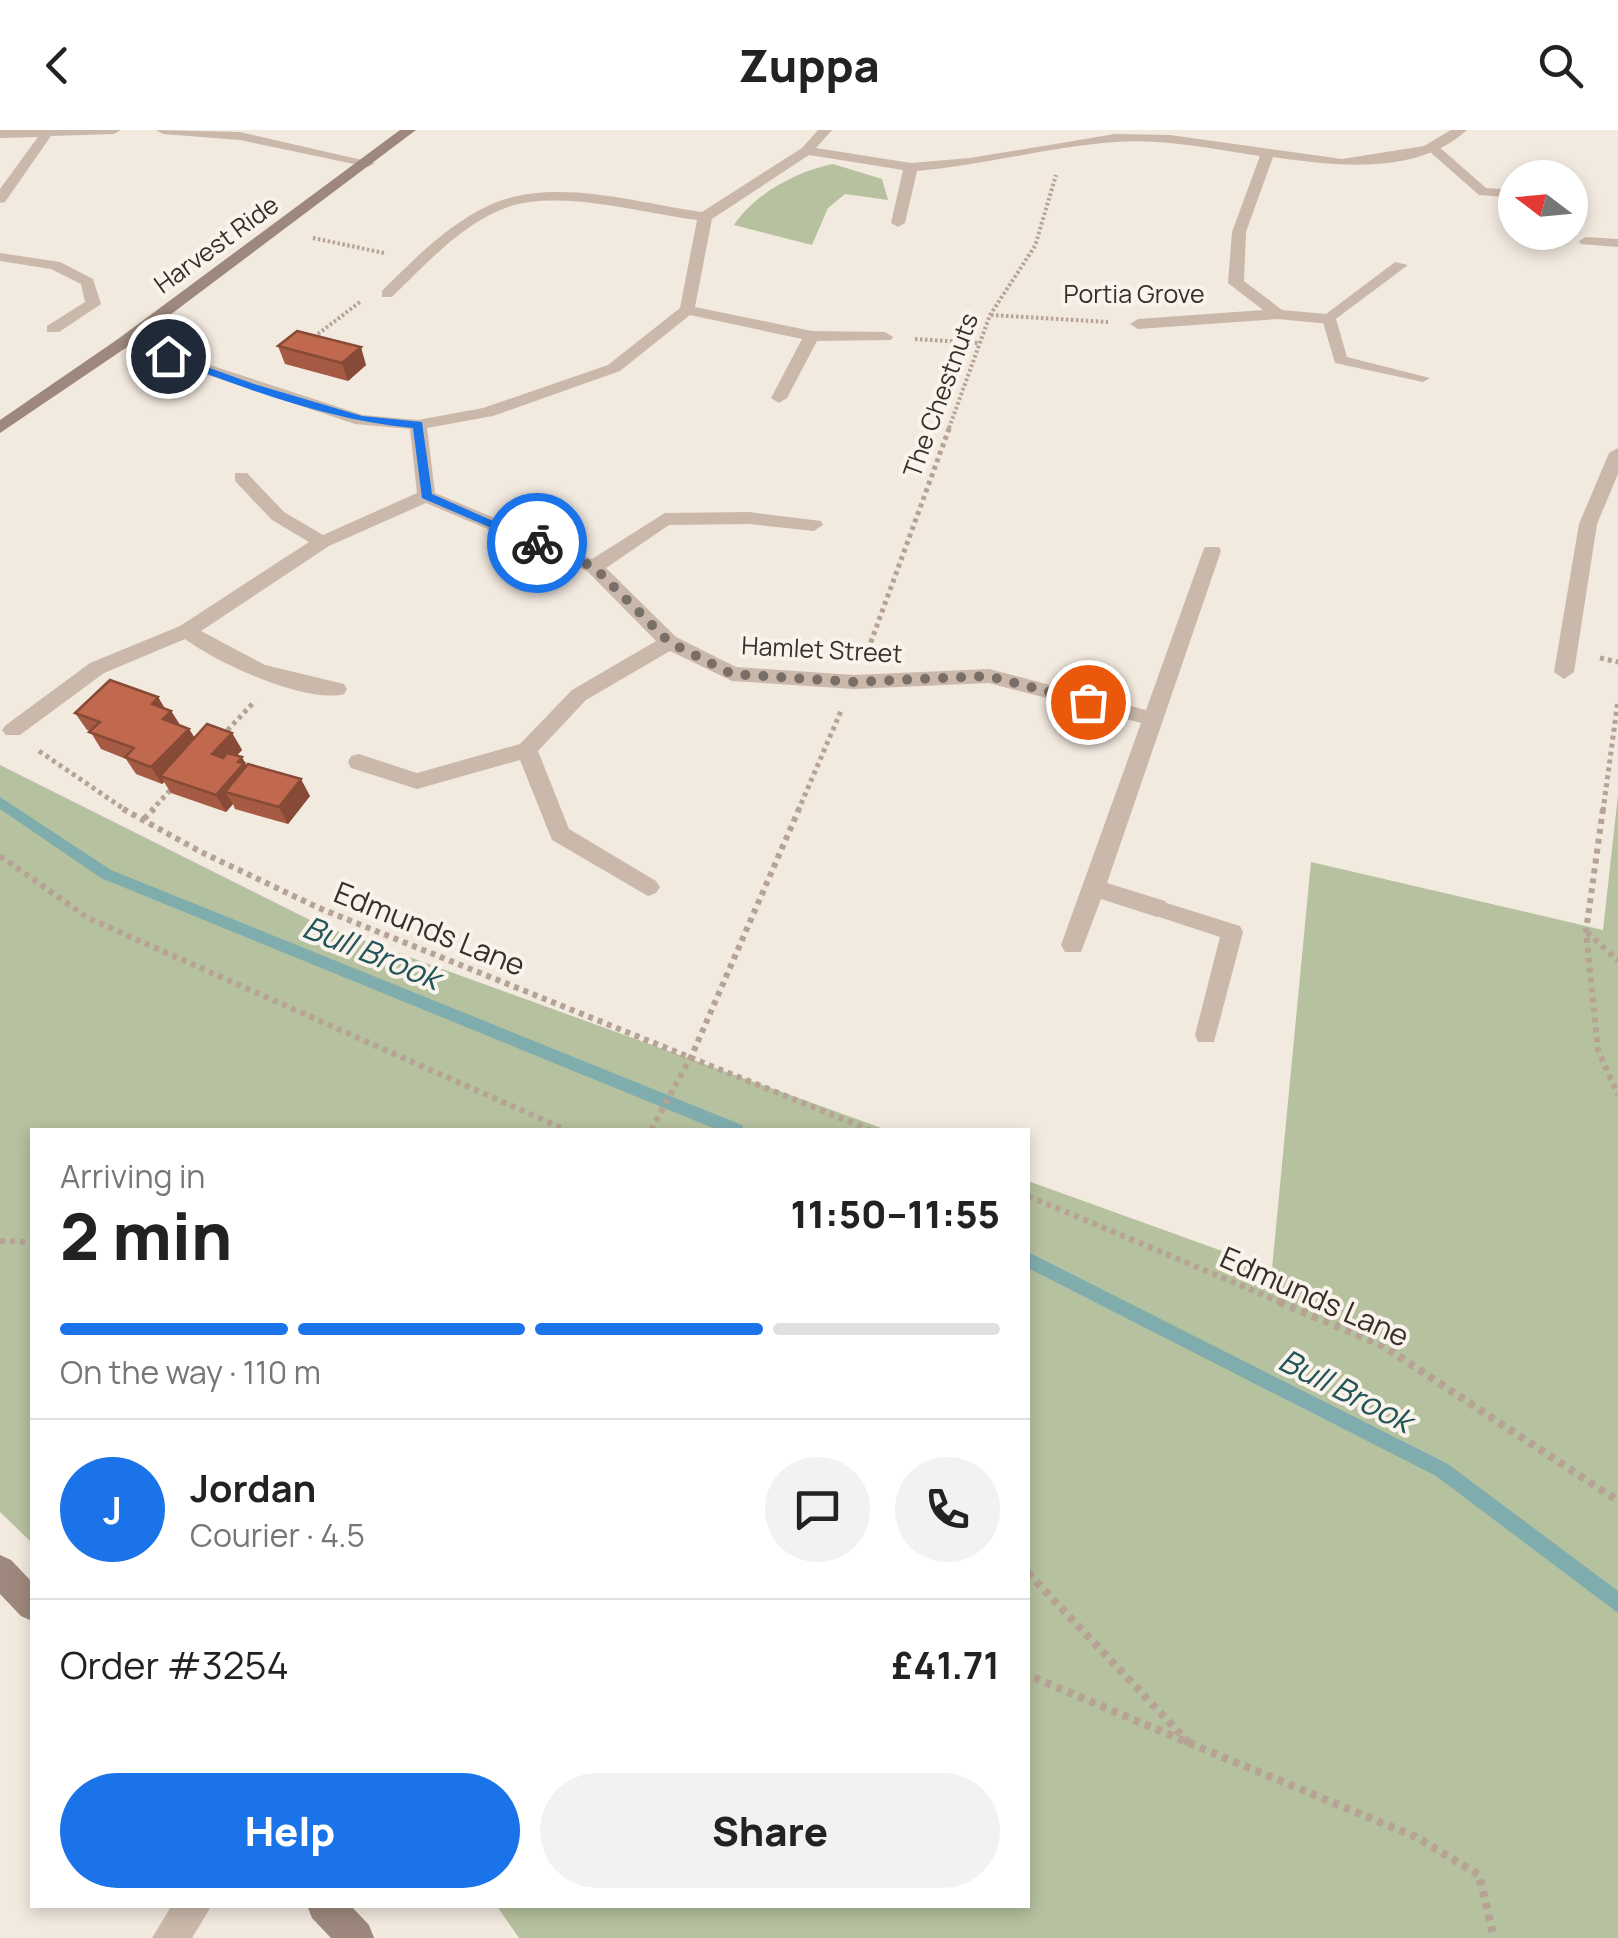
<!DOCTYPE html>
<html lang="en">
<head>
<meta charset="utf-8">
<style>
	body { margin:0; font-family:Manrope,sans-serif; background:#f2f2f2; color:#222; height:100vh; display:flex; flex-direction:column; font-size:38px; white-space:nowrap }
	* { box-sizing:border-box; margin:0 }
	p { font-size:32px; color:#767676 }
	.icon { flex:none; width:55px; height:55px; fill:none; stroke:currentColor; stroke-width:2; stroke-linecap:round; stroke-linejoin:round }
	.map { position:relative; flex:1; overflow:hidden }
	.drawer { position:absolute; left:30px; top:998px; width:1000px; height:780px; display:flex; flex-direction:column; background:#fff; border-radius:0px; box-shadow:0 5px 15px #0003 }
	.drawer>* { flex:none }
	.needle { width:65px; rotate:286deg }
	.tools { position:absolute; left:1498px; top:30px; display:grid; gap:20px }
	.tools a { display:grid; place-items:center; width:90px; height:90px; border-radius:50%; background:#fff; box-shadow:0 5px 15px #0003; font-size:50px }
	.pin { position:absolute; display:grid; place-items:center; width:85px; height:85px; color:#fff; margin:-42px; border:5px solid #fff; border-radius:50%; box-shadow:0 2px 10px #0007 }
	.courier { position:absolute; display:grid; place-items:center; width:100px; height:100px; margin:-50px; border:8px solid #1a73e8; border-radius:50%; background:#fff; color:#222; box-shadow:0 2px 12px #0007 }
	.overview em { font-style:normal; font-weight:800 }
	.overview div { display:flex; flex-direction:column-reverse }
	.overview { display:flex; align-items:center; justify-content:space-between; height:170px; padding:0 30px }
	h1 { font-size:65px; font-weight:800; line-height:75px }
	.bar { display:grid; grid-template-columns:repeat(4,1fr); gap:15px 10px; align-content:center; height:120px; padding:0 30px }
	.bar i { height:12px; border-radius:8px; background:#e0e0e0 }
	.bar .selected { background:#1a73e8 }
	.bar p { grid-column:span 4 }
	.line { display:flex; align-items:center; gap:25px; padding:0 30px; border-top:2px solid #e0e0e0 }
	.line div { flex:1 }
	.round { display:grid; place-items:center; flex:none; width:105px; height:105px; border-radius:52px; background:#f2f2f2 }
	.action { display:flex; gap:20px; margin-top:auto; padding:20px 30px }
	.action a { flex:1; height:115px; border-radius:60px; background:#1a73e8; color:#fff; font-size:40px; font-weight:800; line-height:115px; text-align:center }
	.action a+a { background:#f2f2f2; color:#222 }
	header { display:flex; justify-content:space-between; align-items:center; height:130px; padding:0 30px; background:#fff; font-size:45px; font-weight:800 }
	.map>svg:first-child { display:block }
	.green { fill:#b6c19f }
	.lines { fill:none; stroke-linecap:round; stroke-linejoin:round }
	.stream { fill:#7fadae; fill-rule:evenodd }
	.path-far3 { stroke:#b6a395; stroke-width:4; stroke-dasharray:2.5 2.5; stroke-linecap:butt }
	.path-far2 { stroke:#b6a395; stroke-width:5; stroke-dasharray:4 4; stroke-linecap:butt }
	.path-far1 { stroke:#b6a395; stroke-width:6; stroke-dasharray:5 5; stroke-linecap:butt }
	.path { stroke:#b6a395; stroke-width:8; stroke-dasharray:6 6; stroke-linecap:butt }
	.lane { fill:#cab9ab; fill-rule:evenodd }
	.street { fill:#cab9ab; fill-rule:evenodd }
	.secondary { fill:#9e887d; fill-rule:evenodd }
	.wall { fill:#a65a43 }
	.shaded-wall { fill:#874a37 }
	.building { fill:#c1694e; stroke:#874a37; stroke-width:2.5 }
	.route { fill:#1a73e8 }
	.done { stroke:#796f69; stroke-width:10; stroke-dasharray:0 18 }
	.labels { text-anchor:middle; dominant-baseline:central; stroke-width:8; stroke-linejoin:round; paint-order:stroke }
	.far-street-label { font-size:25px; fill:#382e2a; stroke:#faf3ec }
	.street-label { font-size:30px; fill:#382e2a; stroke:#faf3ec }
	.water-label { font-size:32px; font-style:italic; fill:#215558; stroke:#faf3ec }
</style>
</head>
<body>
<header><svg class="icon" aria-label="back" viewBox="0 0 24 24"><path d="M15 5l-7 7 7 7"/></svg>Zuppa<svg class="icon" aria-label="search" viewBox="0 0 24 24"><circle cx="10" cy="10" r="6"/><path d="M15 15l6 6"/></svg></header>
<div class="map">
<svg width="1618" height="1808" viewBox="0 0 1618 1808">
	<rect width="100%" height="100%" fill="#f2e9df"/>
	<!-- green -->
	<g class="green">
		<path d="M833 34 882 49 888 70 845 64 828 78 812 115 734 95C755 63 798 41 833 34Z"/>
		<polygon points="0,635 318,794 887,1000 32,1000 30,1411 0,1382"/>
		<polygon points="1618,665 1618,1808 519,1808 496,1775 1028,1775 1028,1051 1272,1139 1311,732 1603,800"/>
	</g>
	<g class="lines">
		<!-- stream -->
		<g class="stream">
			<polygon points="0,667 111,740 742,995 744,1000 718,1000 101,748 0,679"/>
			<polygon points="1028,1122 1448,1334 1618,1461 1618,1483 1436,1346 1028,1138"/>
		</g>
		<!-- path-far3 -->
		<g class="path-far3">
			<polyline points="313,108 384,123"/>
			<polyline points="991,185 1108,192"/>
			<polyline points="915,209 979,213"/>
			<polyline points="310,210 360,172"/>
			<polyline points="949,298 990,185 1035,116 1056,45"/>
		</g>
		<!-- path-far2 -->
		<g class="path-far2">
			<polyline points="868,520 950,296"/>
			<polyline points="1600,528 1618,532"/>
			<polyline points="222,606 255,571"/>
			<polyline points="39,621 127,681"/>
			<polyline points="151,681 175,655"/>
			<polyline points="798,681 841,581"/>
			<polyline points="1603,681 1618,570"/>
		</g>
		<!-- path-far1 -->
		<g class="path-far1">
			<polyline points="123,679 201,722 319,778 870,1000"/>
			<polyline points="1603,679 1586,801 1598,920 1618,965"/>
			<polyline points="144,689 154,679"/>
			<polyline points="0,726 88,788 566,1000"/>
			<polyline points="1587,802 1618,831"/>
			<polyline points="651,1000 692,925 799,679"/>
			<polyline points="1028,1066 1285,1174"/>
			<polyline points="0,1111 32,1112"/>
		</g>
		<!-- path -->
		<g class="path">
			<polyline points="1279,1172 1380,1214 1618,1371"/>
			<polyline points="1028,1443 1189,1613 1028,1545"/>
			<polyline points="1189,1613 1416,1707 1479,1745 1494,1808"/>
		</g>
		<!-- lane -->
		<g class="lane">
			<polygon points="1429,15 1437,15 1486,58 1515,60 1515,68 1479,65 1429,21"/>
			<polygon points="1586,107 1618,109 1618,117 1581,114 1579,111"/>
			<polygon points="1329,185 1336,189 1347,227 1430,248 1423,252 1335,233 1322,189"/>
			<polygon points="1157,770 1240,796 1243,802 1214,912 1198,912 1195,905 1220,807 1150,784 1146,778"/>
		</g>
		<!-- street -->
		<g class="street">
			<polygon points="0,0 121,0 114,4 51,6 5,72 0,73 0,59 38,7 0,8"/>
			<polygon points="156,0 240,2 375,33 368,37 240,10 163,4"/>
			<path d="M818 0H832L816 18 911 33 970 28 1115 4 1170 5 1342 29 1424 16 1451 0H1467C1417 46 1335 36 1273 27L1246 102 1244 151 1282 180 1326 184 1395 132 1408 135 1329 194 1278 189 1138 199 1130 194 1138 189 1263 180 1228 153 1232 102 1260 26C1213 19 1163 8 1115 12 1049 17 983 35 917 41L905 93 898 97 891 93 903 40 809 25 712 89 695 177 812 201 885 202 893 207 891 210 817 211 787 268 779 273 771 268 802 209 690 185 620 241 493 286 427 298 435 363 592 429 665 383 749 382 821 391 823 395 814 401 749 394 669 395 606 438 676 507 736 537 854 545 989 539 1146 580 1203 421 1205 417H1219L1221 421 1107 753 1165 771 1169 778 1165 785 1157 787 1101 769 1081 822H1065L1061 815 1141 593 989 553 854 559 732 551 670 521 586 570 538 621 569 699 656 751 660 757 656 763 648 766 552 710 520 630 417 659 351 638 348 632 351 626 359 624 417 643 520 614 572 560 656 511 587 441 426 373 329 416 201 501 265 535 344 554 347 559 344 564C306 574 217 533 185 509L104 543 20 605H6L2 600 6 595 90 533 180 496 309 412 272 390 235 351V343H247L284 382 323 405 417 363 410 299 355 294 118 215V209H130L363 285 418 290 483 278 608 235 680 178 697 90C644 83 566 61 514 75 466 89 427 133 392 167H382V161C414 129 448 94 490 75 553 46 637 73 702 82L802 18Z"/>
			<polygon points="0,123 60,132 93,149 101,174 59,202 47,202 47,196 85,172 81,154 51,139 0,131"/>
			<polygon points="1618,318 1618,344 1597,394 1574,542 1564,549 1554,542 1579,394 1609,323"/>
			<polygon points="172,1775 212,1775 192,1808 152,1808"/>
		</g>
		<!-- secondary -->
		<g class="secondary">
			<polygon points="400,0 416,0 130,215 0,303 0,290 118,209"/>
			<polygon points="0,1425 11,1430 32,1452 32,1491 21,1486 0,1464"/>
			<polygon points="307,1775 350,1775 369,1795 374,1808 331,1808 312,1788"/>
		</g>
	</g>
	<!-- wall -->
	<g class="wall">
		<polygon points="278,216 366,235 348,251 285,234"/>
		<polygon points="158,567 165,579 171,581 180,595 189,599 195,608 232,603 242,620 236,626 246,636 310,666 288,694 235,679 233,674 226,682 171,663 164,652 162,654 136,644 126,629 101,619 90,601 87,600 75,583"/>
	</g>
	<!-- shaded-wall -->
	<g class="shaded-wall">
		<polygon points="361,217 366,235 348,251 342,233"/>
		<polygon points="158,567 168,584 171,581 182,598 164,590 152,574"/>
		<polygon points="189,599 199,616 160,646 164,652 162,654 151,637"/>
		<polygon points="232,603 242,620 222,641 212,624"/>
		<polygon points="242,627 251,644 225,662 233,674 226,682 216,665"/>
		<polygon points="301,649 310,666 288,694 279,677"/>
	</g>
	<!-- building -->
	<g class="building">
		<polygon points="297,201 361,217 342,233 278,216"/>
		<polygon points="110,550 158,567 152,574 171,581 163,589 189,599 151,637 125,627 134,618 89,602 100,592 75,583"/>
		<polygon points="207,594 232,603 212,624 223,628 227,623 242,627 238,632 244,633 216,665 160,646"/>
		<polygon points="248,634 301,649 279,677 225,662"/>
	</g>
	<!-- route -->
	<path class="route" d="M168 223 254 254 362 286 422 292 432 364 543 413 533 416 422 368 413 298C326 290 245 258 164 228Z"/>
	<g class="lines">
		<!-- done -->
		<polyline class="done" points="537,413 594,437 669,512 732,544 854,552 988,546 1088,572"/>
	</g>
	<g class="labels">
		<!-- far-street labels -->
		<g class="far-street-label">
			<text transform="translate(216 114) rotate(-36)">Harvest Ride</text>
			<text x="1134" y="163">Portia Grove</text>
			<text transform="translate(940 265) rotate(-70)">The Chestnuts</text>
			<text transform="translate(822 519) rotate(3)">Hamlet Street</text>
		</g>
		<!-- street labels -->
		<g class="street-label">
			<text transform="translate(430 798) rotate(22)">Edmunds Lane</text>
			<text transform="translate(1315 1166) rotate(24)">Edmunds Lane</text>
		</g>
		<!-- water labels -->
		<g class="water-label">
			<text transform="translate(372 822) rotate(22)">Bull Brook</text>
			<text transform="translate(1346 1260) rotate(27)">Bull Brook</text>
		</g>
	</g>
</svg>
<div class="tools">
<a><svg class="needle" viewBox="-14 -14 28 28"><path d="M0-13l5 13h-10z" fill="#e53935"/><path d="M0 13l5-13h-10z" fill="#767676"/></svg></a>
</div>
<div class="pin" style="left:1088px;top:572px;background:#ea580c"><svg class="icon" aria-label="bag" viewBox="0 0 24 24"><path d="M5 8h14l-1 12H6zM9 8a3 3 0 0 1 6 0"/></svg></div>
<div class="pin" style="left:168px;top:226px;background:#1f2937"><svg class="icon" aria-label="home" viewBox="0 0 24 24"><path d="M3 11l9-7 9 7M6 9v11h12V9"/></svg></div>
<div class="courier" style="left:537px;top:413px"><svg class="icon" aria-label="bike" viewBox="0 0 24 24"><circle cx="6" cy="16" r="4"/><circle cx="18" cy="16" r="4"/><path d="M6 16l4-8h5l3 8M10 8l3 8H6M13 5h3"/></svg></div>
<section class="drawer">
<div class="overview"><div><h1>2 min</h1><p>Arriving in</p></div><em>11:50–11:55</em></div>
<div class="bar"><i class="selected"></i><i class="selected"></i><i class="selected"></i><i></i><p>On the way · 110 m</p></div>
<div class="line" style="height:180px"><b class="round" style="background:#1a73e8;color:#fff">J</b><div><b>Jordan</b><p>Courier · 4.5</p></div><a class="round"><svg class="icon" aria-label="chat" viewBox="0 0 24 24"><path d="M4 5h16v11H9l-5 4z"/></svg></a><a class="round"><svg class="icon" aria-label="phone" viewBox="0 0 24 24"><path d="M5 4h4l2 5-3 2q2 4 5 5l2-3 5 2v4C11 20 4 13 5 4z"/></svg></a></div>
<div class="line" style="height:130px"><div>Order #3254</div><b>£41.71</b></div>
<div class="action"><a>Help</a><a>Share</a></div>
</section>
</div>
</body>
</html>
